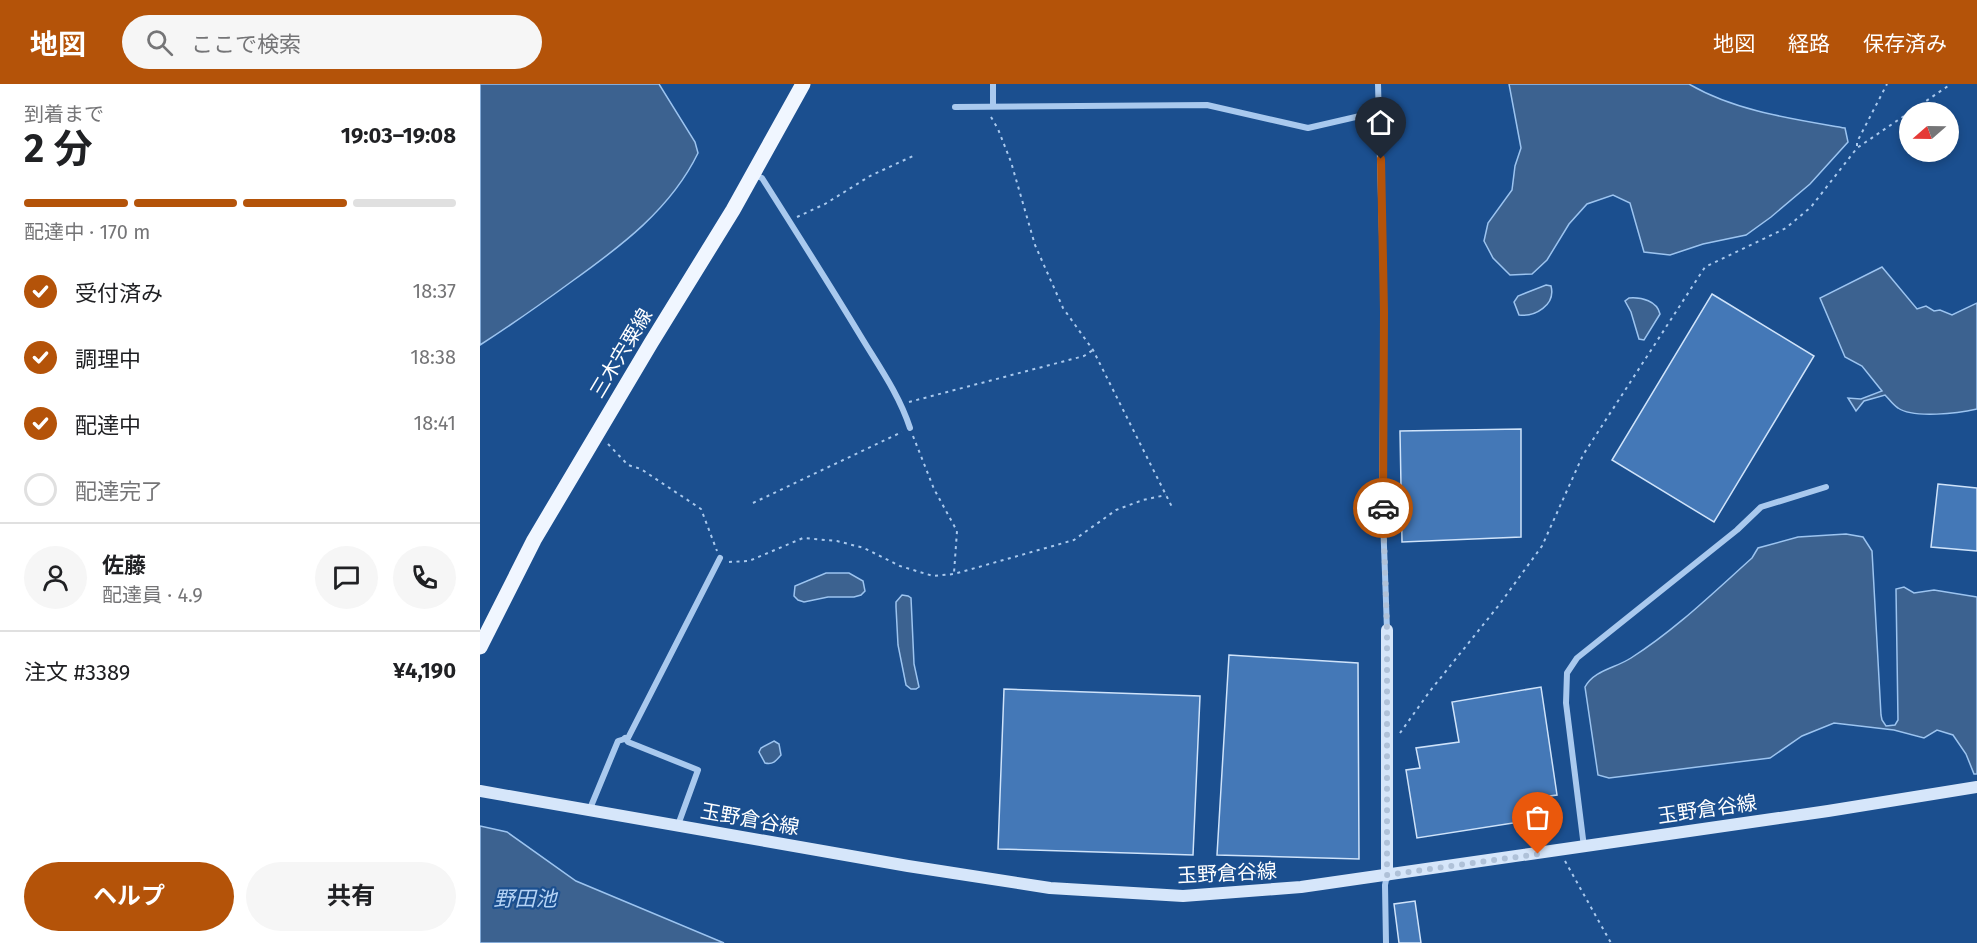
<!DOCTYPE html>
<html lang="ja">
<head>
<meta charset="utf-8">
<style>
	body { margin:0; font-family:"Fira Sans","Noto Sans JP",sans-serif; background:#f6f6f6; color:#202124; height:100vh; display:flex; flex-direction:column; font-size:22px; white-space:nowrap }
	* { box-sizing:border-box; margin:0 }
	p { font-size:20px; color:#757577 }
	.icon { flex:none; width:33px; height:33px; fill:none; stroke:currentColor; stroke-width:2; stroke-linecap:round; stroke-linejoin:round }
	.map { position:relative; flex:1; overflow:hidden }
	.sheet { display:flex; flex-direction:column; background:#fff; width:480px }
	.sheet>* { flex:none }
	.needle { width:39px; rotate:250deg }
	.buttons { position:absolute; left:1419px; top:18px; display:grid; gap:12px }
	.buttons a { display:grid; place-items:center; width:60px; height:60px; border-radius:50%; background:#fff; box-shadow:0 3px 9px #0003; font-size:30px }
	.pin { position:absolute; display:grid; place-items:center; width:51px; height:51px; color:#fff; margin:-62px -26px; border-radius:50% 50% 50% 0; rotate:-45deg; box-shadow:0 0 6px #0007 }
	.pin .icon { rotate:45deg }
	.courier { position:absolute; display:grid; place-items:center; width:60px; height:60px; margin:-30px; border:4px solid #b45309; border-radius:50%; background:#fff; color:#222; box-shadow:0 2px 8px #0007 }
	.head em { font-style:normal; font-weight:700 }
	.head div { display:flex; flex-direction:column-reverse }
	.head { display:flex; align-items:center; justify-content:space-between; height:102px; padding:0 24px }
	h1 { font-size:39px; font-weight:700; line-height:45px }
	.bar { display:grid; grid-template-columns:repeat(4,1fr); gap:9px 6px; align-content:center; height:72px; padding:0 24px }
	.bar i { height:8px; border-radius:4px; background:#e0e0e0 }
	.bar .active { background:#b45309 }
	.bar p { grid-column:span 4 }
	.line { display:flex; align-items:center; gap:15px; padding:0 24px; border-top:2px solid #e0e0e0 }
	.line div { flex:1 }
	.round { display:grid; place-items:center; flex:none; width:63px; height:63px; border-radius:32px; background:#f6f6f6 }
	ol { padding:0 24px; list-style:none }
	li { display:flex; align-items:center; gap:18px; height:66px }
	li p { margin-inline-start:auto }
	li .icon { padding:6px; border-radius:50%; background:#b45309; color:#fff; stroke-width:4 }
	li:last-child { color:#757577 }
	li i { width:33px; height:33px; border:3px solid #e0e0e0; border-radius:50% }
	.primary-button { display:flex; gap:12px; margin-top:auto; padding:12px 24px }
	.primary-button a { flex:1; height:69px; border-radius:36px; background:#b45309; color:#fff; font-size:24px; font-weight:700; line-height:69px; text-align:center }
	.primary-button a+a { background:#f6f6f6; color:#202124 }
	header { display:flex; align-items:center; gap:36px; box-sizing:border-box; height:84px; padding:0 30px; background:#b45309; color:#fff }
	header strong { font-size:28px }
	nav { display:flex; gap:33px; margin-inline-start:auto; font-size:21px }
	.search { width:420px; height:54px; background:#f6f6f6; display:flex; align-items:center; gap:15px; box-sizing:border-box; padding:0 21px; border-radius:33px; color:#757577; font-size:22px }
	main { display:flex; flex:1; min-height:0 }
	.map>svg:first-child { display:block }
	.water { fill:#3c6290; stroke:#9cc4f0; stroke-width:1.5 }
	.building { fill:#4478b7; stroke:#cfe3fa; stroke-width:1.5 }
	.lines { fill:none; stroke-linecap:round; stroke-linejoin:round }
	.path { stroke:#a9c9ee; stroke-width:2; stroke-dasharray:3 4.5; stroke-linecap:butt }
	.street { stroke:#a9c9ee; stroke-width:6 }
	.secondary { stroke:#d6e6fa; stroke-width:12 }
	.primary { stroke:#f0f6ff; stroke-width:15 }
	.done { stroke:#afc1d8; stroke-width:6; stroke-dasharray:0 10.8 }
	.route { stroke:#b45309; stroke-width:8 }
	.labels { text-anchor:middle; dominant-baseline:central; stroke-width:4.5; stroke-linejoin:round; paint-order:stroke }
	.street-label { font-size:20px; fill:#fff; stroke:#1b4f8f }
	.water-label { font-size:21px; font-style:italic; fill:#b5d3f5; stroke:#1b4f8f }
</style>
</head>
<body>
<header>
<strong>地図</strong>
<div class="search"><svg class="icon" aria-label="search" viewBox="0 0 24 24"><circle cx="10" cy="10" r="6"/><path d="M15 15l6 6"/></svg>ここで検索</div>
<nav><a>地図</a><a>経路</a><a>保存済み</a></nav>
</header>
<main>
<section class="sheet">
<div class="head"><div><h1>2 分</h1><p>到着まで</p></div><em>19:03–19:08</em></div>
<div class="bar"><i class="active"></i><i class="active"></i><i class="active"></i><i></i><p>配達中 · 170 m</p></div>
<ol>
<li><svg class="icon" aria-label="check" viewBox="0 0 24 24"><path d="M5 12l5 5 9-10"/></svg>受付済み<p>18:37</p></li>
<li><svg class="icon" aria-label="check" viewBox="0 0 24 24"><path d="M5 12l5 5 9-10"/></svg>調理中<p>18:38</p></li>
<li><svg class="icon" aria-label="check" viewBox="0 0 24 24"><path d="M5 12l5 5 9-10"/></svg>配達中<p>18:41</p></li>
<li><i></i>配達完了</li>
</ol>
<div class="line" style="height:108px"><a class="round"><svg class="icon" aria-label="person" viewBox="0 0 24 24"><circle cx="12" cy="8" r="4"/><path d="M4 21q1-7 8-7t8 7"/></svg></a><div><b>佐藤</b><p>配達員 · 4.9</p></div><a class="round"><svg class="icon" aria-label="chat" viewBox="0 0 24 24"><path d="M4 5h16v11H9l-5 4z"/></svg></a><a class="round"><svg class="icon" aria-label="phone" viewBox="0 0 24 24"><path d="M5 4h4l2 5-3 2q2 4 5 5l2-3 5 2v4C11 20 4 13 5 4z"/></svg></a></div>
<div class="line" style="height:78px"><div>注文 #3389</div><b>¥4,190</b></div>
<div class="primary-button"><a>ヘルプ</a><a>共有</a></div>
</section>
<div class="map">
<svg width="1497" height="859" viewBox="0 0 1497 859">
	<rect width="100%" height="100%" fill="#1b4f8f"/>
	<!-- water -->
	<g class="water">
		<path d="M0 0H179L215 58 218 69C191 125 140 163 91 198 61 220 31 241 0 261Z"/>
		<path d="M1029 0H1209C1255 27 1313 35 1365 44L1368 58 1330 100 1291 133 1266 151 1223 160 1190 171 1164 168 1150 119 1133 111 1107 120 1089 140 1067 176 1052 190 1030 191 1013 174 1004 157 1008 139 1032 106 1035 82 1041 64Z"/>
		<path d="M1402 183 1437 225 1446 222 1454 227 1460 226 1472 231 1497 219V325C1479 329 1434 335 1418 324 1413 321 1409 315 1405 311L1384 317 1376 327 1368 314 1381 315 1402 307 1382 282 1365 273 1340 214Z"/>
		<path d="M1066 201 1071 202C1076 221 1055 233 1039 231L1034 218 1038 212Z"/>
		<path d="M1149 214C1162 213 1177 217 1180 230L1164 256 1159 255 1151 228 1145 217Z"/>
		<path d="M1366 450 1383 453 1392 467 1401 631 1402 636 1406 642 1415 641 1418 636 1416 505 1424 503 1434 509 1454 506 1497 513V690H1494L1486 670 1473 651 1457 646 1444 654 1414 646 1354 639 1322 652 1290 674 1129 694 1118 691 1105 603C1114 586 1136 584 1151 574 1195 546 1233 509 1272 474L1278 464 1318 453Z"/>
		<polygon points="346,489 369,489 383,497 385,507 381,511 374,513 348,513 324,518 318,516 314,512 315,502"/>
		<polygon points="422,511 428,512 431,514 434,580 439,603 436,605 431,605 426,601 418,561 416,523 416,518"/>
		<path d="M294 657 299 660 301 671C296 677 293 681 285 679L279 668 281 664Z"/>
		<polygon points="0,742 27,748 96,797 244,859 0,859"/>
	</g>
	<!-- building -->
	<g class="building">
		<polygon points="1232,210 1334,272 1234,438 1132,376"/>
		<polygon points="1041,345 1041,453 922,458 920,347"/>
		<polygon points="1458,400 1497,404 1497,467 1451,463"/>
		<polygon points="749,571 878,579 879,775 737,771"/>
		<polygon points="1061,603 1077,711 1054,714 1058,735 937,754 926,686 940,684 936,664 979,658 972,618"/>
		<polygon points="524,605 720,612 713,771 518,765"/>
		<polygon points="935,817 941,859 919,859 914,820"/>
	</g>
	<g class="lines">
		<!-- path -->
		<g class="path">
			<polyline points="511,33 518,45 531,78 555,161 583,224 613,266 692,423"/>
			<polyline points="1377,62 1377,58 1407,0"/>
			<polyline points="317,133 345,120 390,92 433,72"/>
			<polyline points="429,318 604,272 613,266"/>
			<polyline points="433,352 454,405 477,447 474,489"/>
			<polyline points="128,360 148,381 161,385 221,425 237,467"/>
			<polyline points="273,419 422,348"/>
			<polyline points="249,478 269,477 323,454 357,457 384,464 420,482 453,492 474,490 594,456 636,426 663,416 686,411"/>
			<polyline points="920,649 950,607 1019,521 1062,462 1103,371 1225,183 1306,144 1331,123 1377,64 1471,0"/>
			<polyline points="1085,777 1131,859"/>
		</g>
		<!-- street -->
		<g class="street">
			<polyline points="513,0 513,21"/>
			<polyline points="898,0 904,228 902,406 907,546"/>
			<polyline points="475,23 727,21 828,44 880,32 900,31"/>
			<path d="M274 91 282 94C315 146 348 198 380 251 398 281 419 310 430 344"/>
			<polyline points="145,654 148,658 218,686 198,741"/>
			<polyline points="109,727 138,657 148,654 240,474"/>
			<polyline points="1104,763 1086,619 1087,589 1097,574 1257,446 1281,423 1346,403"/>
			<polyline points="906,859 905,801 907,791"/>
		</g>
		<!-- secondary -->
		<g class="secondary">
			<polyline points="907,546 907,791"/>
			<polyline points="0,707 428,782 570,804 703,812 821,803 1348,727 1497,703"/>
		</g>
		<!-- primary -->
		<polyline class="primary" points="0,563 54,456 171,259 253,126 323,0"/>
	</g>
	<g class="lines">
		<!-- done -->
		<polyline class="done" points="903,424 907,546 907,791 1058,770"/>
		<!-- route -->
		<polyline class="route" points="901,75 904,228 903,424"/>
	</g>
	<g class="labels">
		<!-- street labels -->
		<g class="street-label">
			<text transform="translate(141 269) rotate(-59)">三木宍粟線</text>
			<text transform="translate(1227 725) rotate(-8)">玉野倉谷線</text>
			<text transform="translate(270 735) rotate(10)">玉野倉谷線</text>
			<text transform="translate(747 789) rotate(-3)">玉野倉谷線</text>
		</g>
		<!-- water labels -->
		<g class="water-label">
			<text x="45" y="815">野田池</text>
		</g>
	</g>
</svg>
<div class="buttons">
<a><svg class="needle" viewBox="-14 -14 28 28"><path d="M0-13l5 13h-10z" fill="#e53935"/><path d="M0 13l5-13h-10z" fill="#757577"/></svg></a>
</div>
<div class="pin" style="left:1058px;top:770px;background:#ea580c"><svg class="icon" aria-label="bag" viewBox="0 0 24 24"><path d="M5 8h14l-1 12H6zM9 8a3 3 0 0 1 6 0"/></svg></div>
<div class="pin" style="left:901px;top:75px;background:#1f2937"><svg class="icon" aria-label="home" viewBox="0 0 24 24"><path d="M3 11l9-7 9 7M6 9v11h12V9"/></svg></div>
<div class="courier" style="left:903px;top:424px"><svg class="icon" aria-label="car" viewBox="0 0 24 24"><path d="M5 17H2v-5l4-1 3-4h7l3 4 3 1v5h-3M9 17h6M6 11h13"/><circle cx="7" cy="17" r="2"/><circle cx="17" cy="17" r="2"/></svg></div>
</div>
</main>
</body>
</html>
